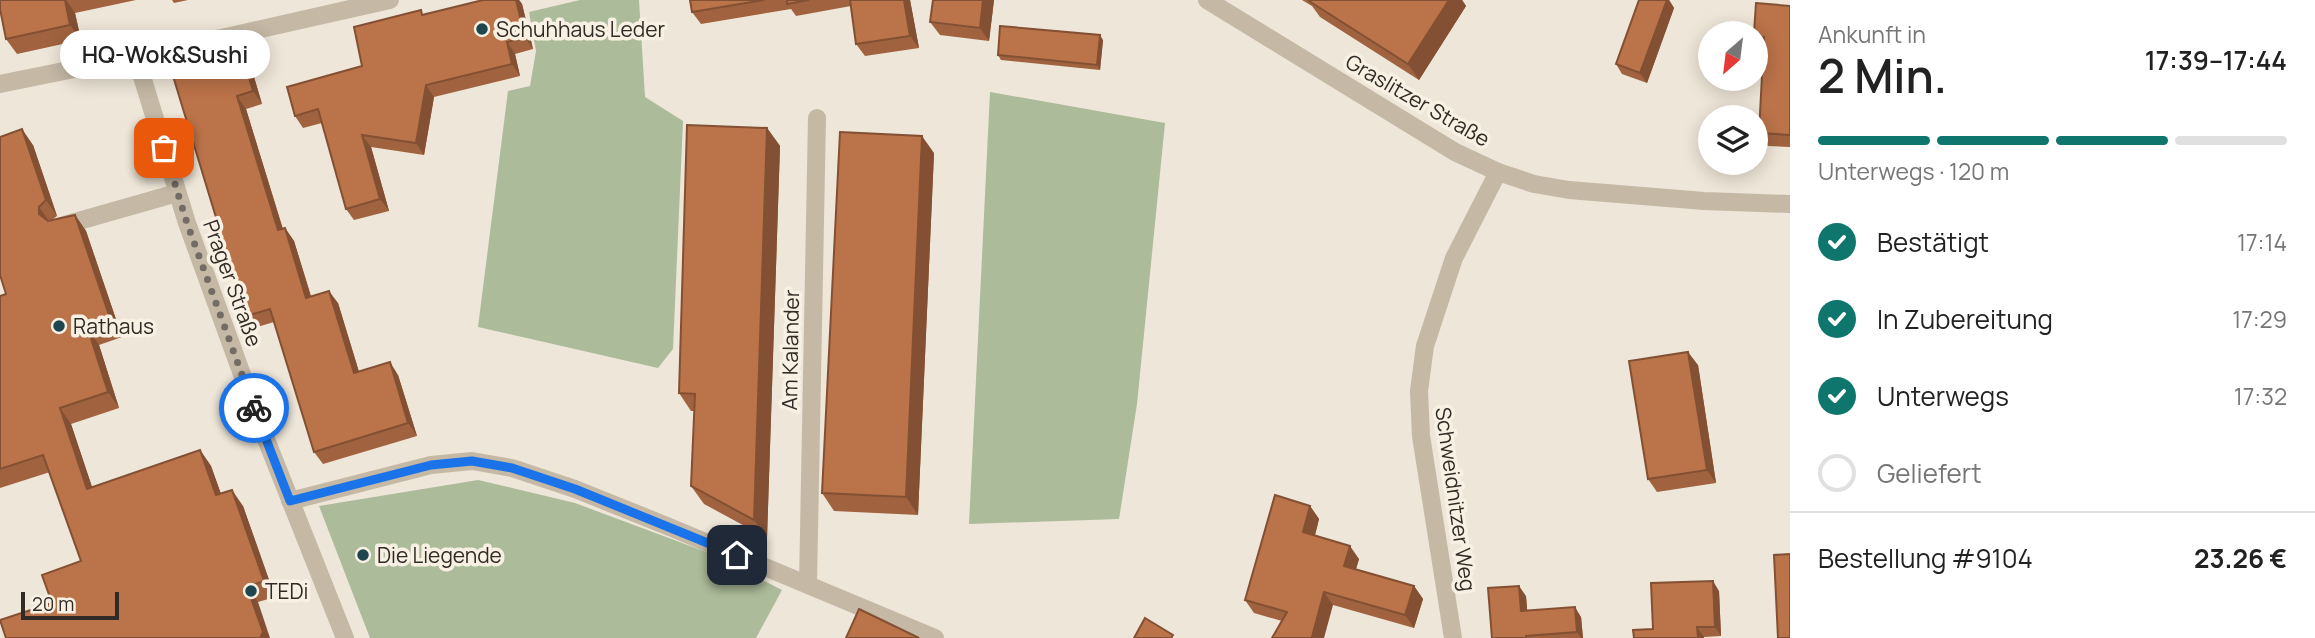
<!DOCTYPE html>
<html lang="de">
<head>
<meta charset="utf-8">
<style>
	body { margin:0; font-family:Manrope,sans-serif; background:#f6f6f6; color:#222; height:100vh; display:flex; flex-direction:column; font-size:26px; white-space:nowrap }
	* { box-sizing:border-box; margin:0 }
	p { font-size:23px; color:#767676 }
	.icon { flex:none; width:38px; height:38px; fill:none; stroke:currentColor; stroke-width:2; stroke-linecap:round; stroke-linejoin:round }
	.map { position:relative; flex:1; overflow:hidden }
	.side { display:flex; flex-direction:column; background:#fff; width:525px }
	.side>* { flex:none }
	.needle { width:46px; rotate:208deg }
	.fabs { position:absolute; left:1698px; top:21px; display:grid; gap:14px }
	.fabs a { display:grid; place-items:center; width:70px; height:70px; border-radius:50%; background:#fff; box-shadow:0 4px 18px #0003; font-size:35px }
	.scale { position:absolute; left:21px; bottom:18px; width:98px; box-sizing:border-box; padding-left:7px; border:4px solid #312b26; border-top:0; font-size:19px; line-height:24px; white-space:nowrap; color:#312b26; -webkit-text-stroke:5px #f7f0e3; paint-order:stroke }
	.pin { position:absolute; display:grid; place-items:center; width:60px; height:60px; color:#fff; margin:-30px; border-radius:14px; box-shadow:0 4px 10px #0006 }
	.courier { position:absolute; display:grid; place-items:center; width:70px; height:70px; margin:-35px; border:5px solid #1a73e8; border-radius:50%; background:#fff; color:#222; box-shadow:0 2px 9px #0007 }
	.bubble { position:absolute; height:49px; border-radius:24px; background:#fff; box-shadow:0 4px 18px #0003; font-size:23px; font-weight:600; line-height:49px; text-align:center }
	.headline em { font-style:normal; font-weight:600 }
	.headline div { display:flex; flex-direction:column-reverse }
	.headline { display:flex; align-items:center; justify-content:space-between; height:119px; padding:0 28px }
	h1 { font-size:46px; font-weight:600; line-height:52px }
	.bar { display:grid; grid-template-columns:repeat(4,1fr); gap:10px 7px; align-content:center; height:84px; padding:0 28px }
	.bar i { height:9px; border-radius:5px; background:#e0e0e0 }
	.bar .selected { background:#0f766e }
	.bar p { grid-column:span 4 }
	.line { display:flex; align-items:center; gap:18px; padding:0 28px; border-top:2px solid #e0e0e0 }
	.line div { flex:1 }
	ol { padding:0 28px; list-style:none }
	li { display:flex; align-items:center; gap:21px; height:77px }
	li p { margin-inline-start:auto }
	li .icon { padding:7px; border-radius:50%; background:#0f766e; color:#fff; stroke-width:4 }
	li:last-child { color:#767676 }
	li i { width:38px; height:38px; border:4px solid #e0e0e0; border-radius:50% }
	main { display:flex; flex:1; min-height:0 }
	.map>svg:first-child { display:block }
	.green { fill:#acbb99 }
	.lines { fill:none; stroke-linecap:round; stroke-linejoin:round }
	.minor { stroke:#c5b8a5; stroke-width:18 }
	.wall { fill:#a1633f }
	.shaded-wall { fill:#835033 }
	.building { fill:#bb7349; stroke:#835033; stroke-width:2 }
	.done { stroke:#736c64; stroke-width:7; stroke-dasharray:0 12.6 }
	.route { stroke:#1a73e8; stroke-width:9 }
	.poi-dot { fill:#1f464f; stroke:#f7f0e3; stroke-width:2.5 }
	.labels { text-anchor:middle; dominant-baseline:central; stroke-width:7; stroke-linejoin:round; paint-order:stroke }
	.poi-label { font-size:21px; fill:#312b26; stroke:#f7f0e3; text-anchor:start }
	.street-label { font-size:21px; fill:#312b26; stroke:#f7f0e3 }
</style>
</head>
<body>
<main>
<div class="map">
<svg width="1790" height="638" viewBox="0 0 1790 638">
	<rect width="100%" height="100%" fill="#eee6d8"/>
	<!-- green -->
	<g class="green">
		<polygon points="580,0 639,0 645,97 683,121 673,349 658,368 478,327 508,91 530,86 536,51 529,12"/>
		<polygon points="990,92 1165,123 1137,404 1119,519 969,524"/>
		<polygon points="478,480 575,503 709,553 782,590 756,638 370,638 319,506"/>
	</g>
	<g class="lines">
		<!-- minor -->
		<g class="minor">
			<polyline points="1207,0 1455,152 1498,172 1534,184 1569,190 1704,201 1790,204"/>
			<polyline points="136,57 187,223 260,424 345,638"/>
			<polyline points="0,84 168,50 390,0"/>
			<polyline points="61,226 177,193"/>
			<polyline points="290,501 431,465 472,461 512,468 575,489 667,526 935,638"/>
			<polyline points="808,584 817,118"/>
			<polyline points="1453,638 1421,436 1419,391 1425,346 1454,258 1498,172"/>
		</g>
	</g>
	<!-- wall -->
	<g class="wall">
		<polygon points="0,0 136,0 75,13 81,40 17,54 6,39"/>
		<polygon points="172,0 188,0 174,3"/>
		<polygon points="483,0 519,0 522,4 533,49 515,54 520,76 434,97 424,155 371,147 389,211 354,220 346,209 322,123 303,128 295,116 362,66 424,15"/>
		<polygon points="690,0 910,0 919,48 865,56 856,44 851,6 796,16 791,9 701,24 692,12"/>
		<polygon points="933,0 994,0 989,41 940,35 930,22"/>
		<polygon points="1302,0 1462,0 1466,6 1419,80 1320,17 1312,6"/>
		<polygon points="1639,0 1669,0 1674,8 1647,83 1622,74 1616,64"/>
		<polygon points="1790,6 1790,147 1768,146 1759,133 1763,48 1755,38 1755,33"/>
		<polygon points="1103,40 1100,70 1001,60 998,55"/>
		<polygon points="251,67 262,104 246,109 283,229 285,228 294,241 311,296 338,303 359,372 398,375 417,436 323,464 314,452 274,322 254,328 246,316 173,76"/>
		<polygon points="767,128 780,146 767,538 704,504 691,486 694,411 691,411 679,393"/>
		<polygon points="33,145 57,216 52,220 75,215 86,231 122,337 99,345 119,408 71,424 92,487 200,450 211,466 221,494 243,506 275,597 258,602 52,603 81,561 50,472 0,488 0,296 6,294"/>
		<polygon points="934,153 918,515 834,511 822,493"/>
		<polygon points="1698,365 1716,483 1657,492 1648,479"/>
		<polygon points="1310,506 1319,519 1315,536 1359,559 1356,569 1414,586 1423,599 1414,628 1333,605 1282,621 1254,613 1245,600"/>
		<polygon points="1719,591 1721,636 1704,637 1653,629"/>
		<polygon points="1526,596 1527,610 1581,617 1583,638 1492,638"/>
	</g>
	<!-- shaded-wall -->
	<g class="shaded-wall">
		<polygon points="65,0 66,0 75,13 81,40 70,25"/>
		<polygon points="516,0 519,0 522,4 533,49 525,37"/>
		<polygon points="904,0 910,0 919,48 910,36"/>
		<polygon points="983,0 994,0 989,41 980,28"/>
		<polygon points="1449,0 1462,0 1466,6 1419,80 1408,64"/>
		<polygon points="1667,0 1669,0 1674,8 1647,83 1640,73"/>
		<polygon points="1100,35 1103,40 1100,70 1097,65"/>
		<polygon points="507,42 515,54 520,76 512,64"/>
		<polygon points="242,54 251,67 262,104 253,91"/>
		<polygon points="426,85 434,97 424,155 416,143"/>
		<polygon points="237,96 246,109 287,243 278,230"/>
		<polygon points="767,128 780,146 767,538 754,520"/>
		<polygon points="22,129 33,145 57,216 46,200"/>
		<polygon points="362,135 371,147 389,211 380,199"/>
		<polygon points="922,136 934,153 918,515 906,497"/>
		<polygon points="39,207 50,223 39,214"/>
		<polygon points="75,215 86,231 122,337 111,321"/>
		<polygon points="285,228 294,241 315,310 306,298"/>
		<polygon points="329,291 338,303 363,385 354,373"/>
		<polygon points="88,329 99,345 119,408 108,392"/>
		<polygon points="1688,352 1698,365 1716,483 1707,470"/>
		<polygon points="390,362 398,375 417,436 408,423"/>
		<polygon points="60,408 71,424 98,505 87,489"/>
		<polygon points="200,450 211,466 227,511 216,495"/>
		<polygon points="232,490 243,506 275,597 264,581"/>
		<polygon points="1310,506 1319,519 1312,545 1303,532"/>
		<polygon points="1350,546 1359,559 1353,579 1344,566"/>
		<polygon points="1713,581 1719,591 1721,636 1715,627"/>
		<polygon points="1414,586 1423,599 1414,628 1405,615"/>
		<polygon points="1519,586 1526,596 1528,620 1521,611"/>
		<polygon points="247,587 258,602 270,638 260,638"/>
		<polygon points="1324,592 1333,605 1324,638 1312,638 1312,637"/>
		<polygon points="1575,607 1581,617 1583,638 1581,638 1577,632"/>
		<polygon points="1697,627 1704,637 1704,638 1698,638"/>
	</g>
	<!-- building -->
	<g class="building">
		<polygon points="0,0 65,0 70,25 6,39 0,9"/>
		<polygon points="483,0 516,0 525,37 507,42 512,64 426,85 416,143 362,135 380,199 346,209 318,109 295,116 287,87 362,66 354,27 421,10 422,15"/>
		<polygon points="690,0 764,0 692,12"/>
		<polygon points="787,0 809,0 787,4"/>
		<polygon points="850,0 904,0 910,36 856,44"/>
		<polygon points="933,0 983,0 980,28 930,22"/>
		<polygon points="1309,0 1449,0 1408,64 1309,1"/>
		<polygon points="1639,0 1667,0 1640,73 1616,64"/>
		<polygon points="1756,3 1790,6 1790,135 1759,133 1764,37 1755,36 1755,33 1754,33"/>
		<polygon points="1000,26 1100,35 1097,65 998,55"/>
		<polygon points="242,54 253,91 237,96 278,230 285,228 306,298 329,291 354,373 390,362 408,423 314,452 270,309 246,316 173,76"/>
		<polygon points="687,125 767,128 754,520 691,486 695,394 679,393"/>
		<polygon points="22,129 46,200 39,207 39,214 48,221 75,215 111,321 88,329 108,392 60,408 87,489 200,450 216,495 232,490 264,581 247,587 263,632 260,638 6,638 0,620 52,603 42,575 81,561 43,455 0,469 0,296 6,294 0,275 0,137"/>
		<polygon points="840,132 922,136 906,497 822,493"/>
		<polygon points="1688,352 1707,470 1648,479 1629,361"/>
		<polygon points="1275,495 1310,506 1303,532 1350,546 1344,566 1414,586 1405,615 1324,592 1312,637 1314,638 1272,638 1287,612 1245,600"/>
		<polygon points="1790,554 1790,638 1778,638 1774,555"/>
		<polygon points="1713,581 1715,627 1697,627 1698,638 1634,638 1633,630 1653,629 1651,583"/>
		<polygon points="1519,586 1521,611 1575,607 1577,632 1526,636 1526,638 1492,638 1488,588"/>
		<polygon points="859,609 919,638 846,638"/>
		<polygon points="1145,618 1173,635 1171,638 1134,638"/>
	</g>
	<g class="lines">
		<!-- done -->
		<polyline class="done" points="164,148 187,223 254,408"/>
		<!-- route -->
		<polyline class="route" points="254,408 290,501 431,465 472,461 512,468 575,489 737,555"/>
	</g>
	<!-- markers -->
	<g class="poi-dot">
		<circle cx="482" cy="29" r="7"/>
		<circle cx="59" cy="326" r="7"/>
		<circle cx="363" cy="555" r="7"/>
		<circle cx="251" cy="591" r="7"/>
	</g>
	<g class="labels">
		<!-- poi labels -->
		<g class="poi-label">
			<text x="496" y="29">Schuhhaus Leder</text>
			<text x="73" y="326">Rathaus</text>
			<text x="377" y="555">Die Liegende</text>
			<text x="265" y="591">TEDi</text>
		</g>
		<!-- street labels -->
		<g class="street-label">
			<text transform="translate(1418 100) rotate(30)">Graslitzer Straße</text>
			<text transform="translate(233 283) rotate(70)">Prager Straße</text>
			<text transform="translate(790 350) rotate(-89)">Am Kalander</text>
			<text transform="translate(1456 499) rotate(82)">Schweidnitzer Weg</text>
		</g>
	</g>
</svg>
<div class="fabs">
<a><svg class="needle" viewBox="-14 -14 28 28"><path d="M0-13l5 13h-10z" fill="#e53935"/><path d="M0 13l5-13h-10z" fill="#767676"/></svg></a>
<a><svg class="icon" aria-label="layers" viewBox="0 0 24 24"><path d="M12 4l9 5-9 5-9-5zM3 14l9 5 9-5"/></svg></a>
</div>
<div class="scale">20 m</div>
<div class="pin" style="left:164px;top:148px;background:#ea580c"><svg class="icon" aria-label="bag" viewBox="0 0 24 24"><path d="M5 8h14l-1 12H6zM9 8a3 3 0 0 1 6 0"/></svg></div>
<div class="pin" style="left:737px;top:555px;background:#1f2937"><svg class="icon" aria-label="home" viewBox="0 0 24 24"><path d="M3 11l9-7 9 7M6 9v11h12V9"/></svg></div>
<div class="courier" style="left:254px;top:408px"><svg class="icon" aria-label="bike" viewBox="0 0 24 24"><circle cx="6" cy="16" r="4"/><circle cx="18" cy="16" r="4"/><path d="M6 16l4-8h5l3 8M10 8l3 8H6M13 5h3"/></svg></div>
<div class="bubble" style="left:60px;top:30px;width:210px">HQ-Wok&amp;Sushi</div>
</div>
<section class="side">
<div class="headline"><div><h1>2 Min.</h1><p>Ankunft in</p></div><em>17:39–17:44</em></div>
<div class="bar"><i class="selected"></i><i class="selected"></i><i class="selected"></i><i></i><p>Unterwegs · 120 m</p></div>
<ol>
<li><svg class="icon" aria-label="check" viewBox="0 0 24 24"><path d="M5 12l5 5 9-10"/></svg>Bestätigt<p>17:14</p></li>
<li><svg class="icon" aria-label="check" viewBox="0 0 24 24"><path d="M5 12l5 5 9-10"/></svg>In Zubereitung<p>17:29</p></li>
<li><svg class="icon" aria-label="check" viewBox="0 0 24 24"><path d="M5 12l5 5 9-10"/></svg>Unterwegs<p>17:32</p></li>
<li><i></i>Geliefert</li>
</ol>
<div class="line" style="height:91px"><div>Bestellung #9104</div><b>23.26 €</b></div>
</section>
</main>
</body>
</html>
